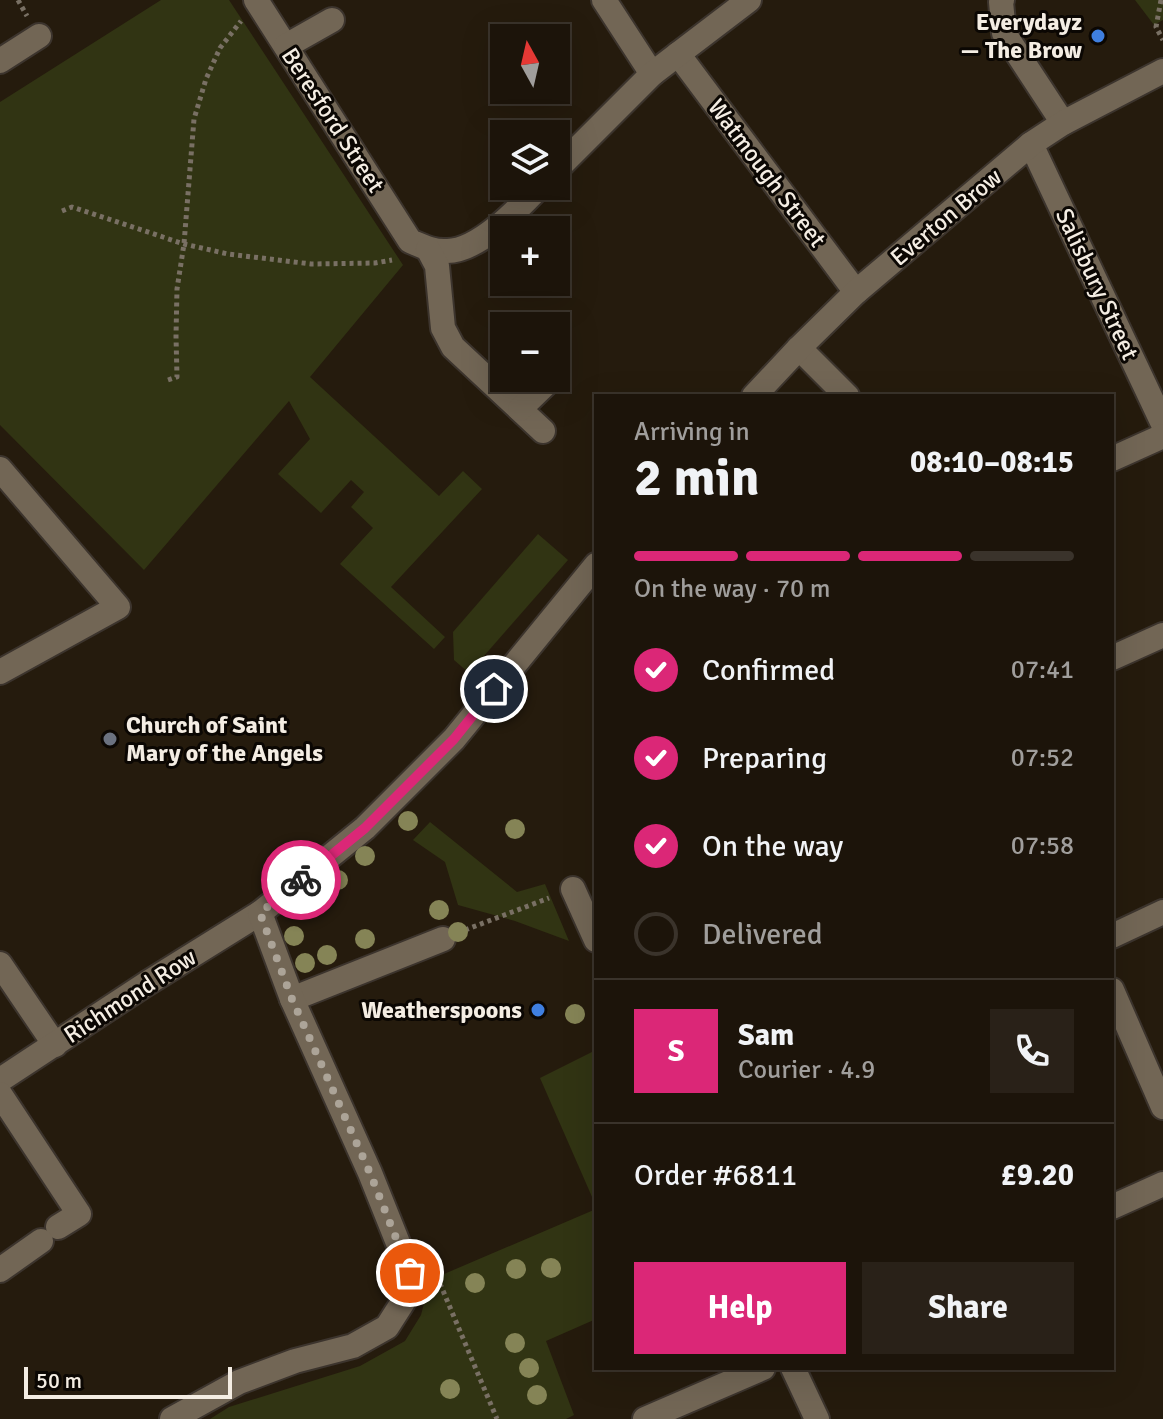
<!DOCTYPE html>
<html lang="en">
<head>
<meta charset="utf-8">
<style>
	body { margin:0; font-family:Signika,sans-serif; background:#292118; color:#f1f3f6; height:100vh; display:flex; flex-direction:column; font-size:30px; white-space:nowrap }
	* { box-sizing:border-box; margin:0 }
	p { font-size:26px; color:#a09e9c }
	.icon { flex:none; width:44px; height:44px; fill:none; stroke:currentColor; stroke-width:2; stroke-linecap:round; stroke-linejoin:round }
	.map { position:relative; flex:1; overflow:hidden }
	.sheet { position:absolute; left:594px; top:394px; width:520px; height:976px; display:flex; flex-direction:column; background:#1c140a; border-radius:0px; box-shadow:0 8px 32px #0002,0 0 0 2px #3a332b }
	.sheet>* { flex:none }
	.needle { width:52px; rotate:352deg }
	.controls { position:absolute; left:490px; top:24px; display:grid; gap:16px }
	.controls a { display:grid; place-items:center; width:80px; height:80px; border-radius:0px; background:#1c140a; box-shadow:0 8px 32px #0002,0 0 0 2px #3a332b; font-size:40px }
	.scale { position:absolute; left:24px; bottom:20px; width:208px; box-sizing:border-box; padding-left:8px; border:4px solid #f4ede3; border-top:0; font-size:22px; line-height:28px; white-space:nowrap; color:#f4ede3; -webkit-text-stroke:6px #0b0703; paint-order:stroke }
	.pin { position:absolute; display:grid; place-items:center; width:68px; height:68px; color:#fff; margin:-34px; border:4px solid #fff; border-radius:50%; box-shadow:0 2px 8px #0007 }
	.courier { position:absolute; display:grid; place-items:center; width:80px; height:80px; margin:-40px; border:6px solid #db2777; border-radius:50%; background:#fff; color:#222; box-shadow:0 2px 10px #0007 }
	.head em { font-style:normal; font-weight:800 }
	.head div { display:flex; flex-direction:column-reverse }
	.head { display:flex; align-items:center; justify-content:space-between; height:136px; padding:0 40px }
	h1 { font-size:52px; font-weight:800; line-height:60px }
	.bar { display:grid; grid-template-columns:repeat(4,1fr); gap:12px 8px; align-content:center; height:96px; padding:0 40px }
	.bar i { height:10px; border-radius:6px; background:#3a332b }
	.bar .current { background:#db2777 }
	.bar p { grid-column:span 4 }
	.line { display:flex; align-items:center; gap:20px; padding:0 40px; border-top:2px solid #3a332b }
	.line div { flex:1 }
	.round { display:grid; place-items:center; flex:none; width:84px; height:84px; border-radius:0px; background:#292118 }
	ol { padding:0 40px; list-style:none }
	li { display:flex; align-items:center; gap:24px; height:88px }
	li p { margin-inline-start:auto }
	li .icon { padding:8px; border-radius:50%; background:#db2777; color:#fff; stroke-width:4 }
	li:last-child { color:#a09e9c }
	li i { width:44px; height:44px; border:4px solid #3a332b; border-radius:50% }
	.cta { display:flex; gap:16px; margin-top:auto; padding:16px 40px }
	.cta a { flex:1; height:92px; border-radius:0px; background:#db2777; color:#fff; font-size:32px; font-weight:800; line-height:92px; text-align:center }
	.cta a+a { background:#292118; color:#f1f3f6 }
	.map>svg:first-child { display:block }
	.green { fill:#313413 }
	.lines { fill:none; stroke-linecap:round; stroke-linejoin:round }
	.minor-casing { stroke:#3c342d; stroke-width:28 }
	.path { stroke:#797064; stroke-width:5; stroke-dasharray:4 4; stroke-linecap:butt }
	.minor { stroke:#726655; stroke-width:24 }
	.tree { fill:#858456 }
	.done { stroke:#aca498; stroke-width:8; stroke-dasharray:0 14.4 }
	.route { stroke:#db2777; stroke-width:10 }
	.shop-dot { fill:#3f7fe0; stroke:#0b0703; stroke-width:3 }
	.worship-dot { fill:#6b7280; stroke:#0b0703; stroke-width:3 }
	.labels { text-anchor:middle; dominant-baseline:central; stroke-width:6; stroke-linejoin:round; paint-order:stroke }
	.poi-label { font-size:24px; font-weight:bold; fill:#f4ede3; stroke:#0b0703; text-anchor:end }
	.street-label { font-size:24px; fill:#f4ede3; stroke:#0b0703 }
</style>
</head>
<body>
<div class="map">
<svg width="1163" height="1419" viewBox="0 0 1163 1419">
	<rect width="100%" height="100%" fill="#251b0d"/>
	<!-- green -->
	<g class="green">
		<polygon points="161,0 229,0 403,265 310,377 439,496 463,471 482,489 391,587 445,637 434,649 340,564 373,528 351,507 364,492 351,480 321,513 278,474 310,439 289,401 144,570 0,425 0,102"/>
		<polygon points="1135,0 1163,0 1163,20 1154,25"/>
		<polygon points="538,534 568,560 469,673 454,660 453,632"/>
		<polygon points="430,822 517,892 545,884 569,941 515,921 458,905 445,862 413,840"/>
		<polygon points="596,1050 596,1206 540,1078"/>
		<polygon points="596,1209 596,1319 546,1341 574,1415 566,1419 210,1419 229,1407 360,1366 405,1341 421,1315 430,1280"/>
	</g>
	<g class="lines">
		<defs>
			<g id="minor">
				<path d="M256 0 410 241C422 246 433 252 447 251 479 251 519 208 540 186"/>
				<polyline points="604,0 652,74"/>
				<polyline points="1002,0 1001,2 1004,33 1063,123"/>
				<polyline points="286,46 332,20"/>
				<polyline points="678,54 856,292"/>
				<polyline points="0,61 39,36"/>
				<polyline points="1031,144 1163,424"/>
				<polyline points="556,170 652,74 749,0"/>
				<polyline points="428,249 437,266 443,328 453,347 543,431"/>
				<polyline points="799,348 847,396"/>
				<polyline points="754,396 799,348 856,292 1031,144 1063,123 1163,71"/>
				<polyline points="520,409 551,379"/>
				<polyline points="1112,459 1163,436"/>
				<polyline points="0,469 118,607 0,672"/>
				<polyline points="1112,658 1163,635"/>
				<polyline points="573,889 596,940"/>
				<polyline points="1112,936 1163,912"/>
				<polyline points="0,964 55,1045"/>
				<polyline points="1112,990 1163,1107"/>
				<polyline points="292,999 443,939"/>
				<polyline points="0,1080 146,984 260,913 365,828 454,739 596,565"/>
				<polyline points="0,1094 79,1214 58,1227"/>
				<polyline points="1112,1207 1163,1184"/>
				<polyline points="0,1270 41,1241"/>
				<polyline points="793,1368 817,1419"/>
				<polyline points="172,1419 239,1382 295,1361 353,1346 387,1327 403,1302 410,1273 370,1173 292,999 260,913"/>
				<polyline points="645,1419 763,1368"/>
			</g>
		</defs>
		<!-- minor casing -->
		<use href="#minor" class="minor-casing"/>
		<!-- path -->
		<g class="path">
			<polyline points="18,0 27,16"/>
			<polyline points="1161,0 1156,27 1163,40"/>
			<polyline points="62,211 72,207 184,244 228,254 311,264 375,263 392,260"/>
			<polyline points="168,380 177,377 176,336 177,289 184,244 194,119 206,79 220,48 241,21"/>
			<polyline points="465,930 549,898"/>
			<polyline points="431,1282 441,1286 497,1419"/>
		</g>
		<!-- minor -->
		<use href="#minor" class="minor"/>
	</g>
	<!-- trees -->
	<g class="tree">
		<circle cx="408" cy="821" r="10"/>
		<circle cx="515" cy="829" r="10"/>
		<circle cx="365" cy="856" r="10"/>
		<circle cx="338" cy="880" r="10"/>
		<circle cx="320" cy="894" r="10"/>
		<circle cx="302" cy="907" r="10"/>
		<circle cx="439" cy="910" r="10"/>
		<circle cx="458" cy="932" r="10"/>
		<circle cx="294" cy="936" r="10"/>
		<circle cx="365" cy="939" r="10"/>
		<circle cx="327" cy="955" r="10"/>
		<circle cx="305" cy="963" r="10"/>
		<circle cx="575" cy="1014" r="10"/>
		<circle cx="551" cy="1268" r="10"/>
		<circle cx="516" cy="1269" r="10"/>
		<circle cx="475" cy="1283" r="10"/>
		<circle cx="515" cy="1343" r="10"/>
		<circle cx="529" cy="1368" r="10"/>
		<circle cx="450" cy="1389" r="10"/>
		<circle cx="537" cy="1395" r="10"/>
	</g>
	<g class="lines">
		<!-- done -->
		<polyline class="done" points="301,880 260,913 292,999 370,1173 410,1273"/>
		<!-- route -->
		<polyline class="route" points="301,880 365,828 454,739 494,689"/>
	</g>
	<!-- markers -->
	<g class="shop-dot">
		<circle cx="1098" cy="36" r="8"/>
		<circle cx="538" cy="1010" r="8"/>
	</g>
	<circle class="worship-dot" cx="110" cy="739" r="8"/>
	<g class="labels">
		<!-- poi labels -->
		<g class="poi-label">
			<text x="1082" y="22">Everydayz<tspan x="1082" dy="28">— The Brow</tspan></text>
			<text x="126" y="725" text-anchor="start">Church of Saint<tspan x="126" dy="28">Mary of the Angels</tspan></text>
			<text x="522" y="1010">Weatherspoons</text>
		</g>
		<!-- street labels -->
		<g class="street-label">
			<text transform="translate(333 120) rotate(57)">Beresford Street</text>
			<text transform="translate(767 173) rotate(53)">Watmough Street</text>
			<text transform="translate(946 217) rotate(-40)">Everton Brow</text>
			<text transform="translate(1097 284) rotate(65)">Salisbury Street</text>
			<text transform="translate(130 996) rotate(-33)">Richmond Row</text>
		</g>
	</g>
</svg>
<div class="controls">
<a><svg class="needle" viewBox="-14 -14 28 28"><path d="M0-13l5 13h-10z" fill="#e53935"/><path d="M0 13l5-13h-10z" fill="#a09e9c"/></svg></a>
<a><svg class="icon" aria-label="layers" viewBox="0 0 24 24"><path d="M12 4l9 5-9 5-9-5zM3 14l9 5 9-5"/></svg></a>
<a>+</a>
<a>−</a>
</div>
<div class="scale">50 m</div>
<div class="pin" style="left:410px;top:1273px;background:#ea580c"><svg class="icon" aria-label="bag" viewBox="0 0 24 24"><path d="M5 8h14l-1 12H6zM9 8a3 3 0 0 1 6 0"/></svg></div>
<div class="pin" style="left:494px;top:689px;background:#1f2937"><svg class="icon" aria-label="home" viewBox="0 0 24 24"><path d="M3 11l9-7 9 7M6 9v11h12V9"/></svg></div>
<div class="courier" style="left:301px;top:880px"><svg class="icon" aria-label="bike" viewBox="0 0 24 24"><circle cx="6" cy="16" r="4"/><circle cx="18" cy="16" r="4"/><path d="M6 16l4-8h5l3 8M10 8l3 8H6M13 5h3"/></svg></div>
<section class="sheet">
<div class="head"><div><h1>2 min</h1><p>Arriving in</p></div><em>08:10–08:15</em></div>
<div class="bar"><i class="current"></i><i class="current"></i><i class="current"></i><i></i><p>On the way · 70 m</p></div>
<ol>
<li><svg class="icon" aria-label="check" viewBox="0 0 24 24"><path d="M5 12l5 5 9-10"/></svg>Confirmed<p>07:41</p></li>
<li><svg class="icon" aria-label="check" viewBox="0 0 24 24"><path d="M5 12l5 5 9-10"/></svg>Preparing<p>07:52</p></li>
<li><svg class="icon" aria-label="check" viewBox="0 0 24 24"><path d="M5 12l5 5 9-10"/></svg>On the way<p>07:58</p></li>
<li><i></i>Delivered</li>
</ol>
<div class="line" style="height:144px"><b class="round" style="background:#db2777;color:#fff">S</b><div><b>Sam</b><p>Courier · 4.9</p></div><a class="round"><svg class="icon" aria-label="phone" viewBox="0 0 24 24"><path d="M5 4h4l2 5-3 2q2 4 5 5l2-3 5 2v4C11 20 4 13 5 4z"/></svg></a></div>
<div class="line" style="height:104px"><div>Order #6811</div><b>£9.20</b></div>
<div class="cta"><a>Help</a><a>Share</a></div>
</section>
</div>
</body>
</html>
